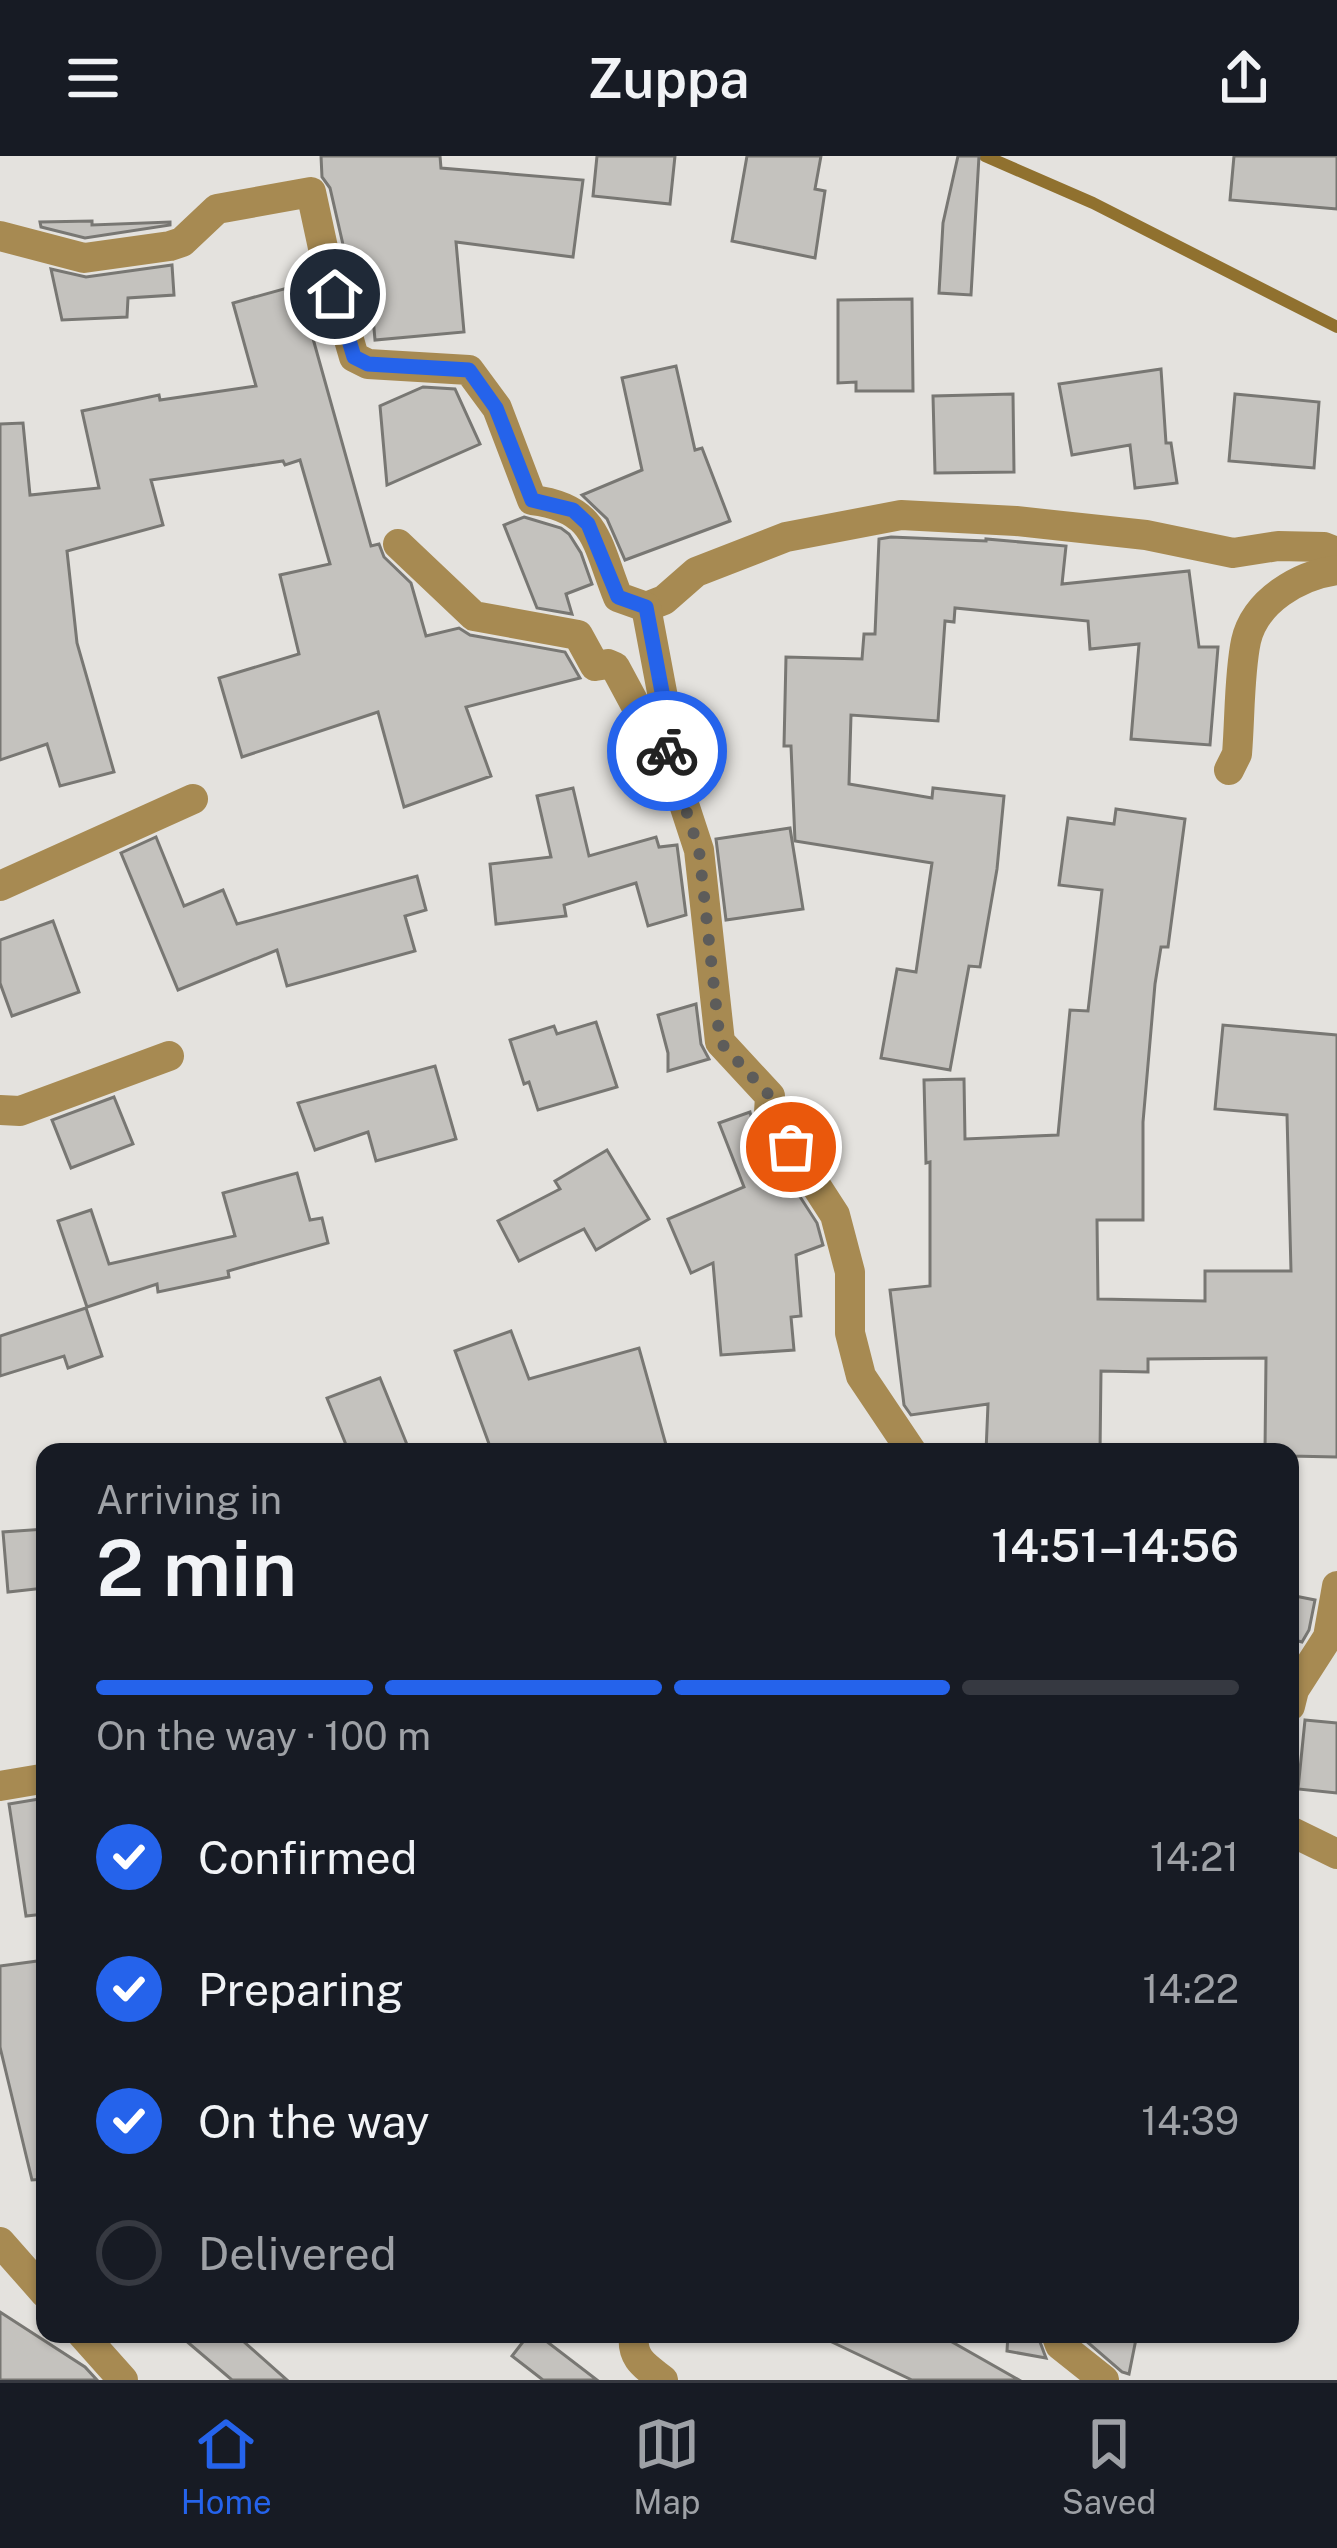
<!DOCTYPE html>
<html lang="en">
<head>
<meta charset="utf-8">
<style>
	body { margin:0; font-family:"Public Sans",sans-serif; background:#242831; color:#f1f3f6; height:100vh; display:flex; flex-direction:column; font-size:45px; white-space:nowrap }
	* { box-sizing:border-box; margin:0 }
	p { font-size:39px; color:#9ea1a6 }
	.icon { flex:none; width:66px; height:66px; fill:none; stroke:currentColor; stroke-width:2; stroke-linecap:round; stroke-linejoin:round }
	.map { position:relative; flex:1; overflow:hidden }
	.side { position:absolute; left:36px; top:1287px; width:1263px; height:900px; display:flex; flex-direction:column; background:#171b24; border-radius:24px; box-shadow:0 3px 9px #0004 }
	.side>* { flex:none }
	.pin { position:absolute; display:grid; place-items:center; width:102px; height:102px; color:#fff; margin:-51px; border:6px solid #fff; border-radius:50%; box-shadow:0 3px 12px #0007 }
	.courier { position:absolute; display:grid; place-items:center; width:120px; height:120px; margin:-60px; border:9px solid #2563eb; border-radius:50%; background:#fff; color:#222; box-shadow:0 3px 15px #0007 }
	.head em { font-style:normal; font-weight:600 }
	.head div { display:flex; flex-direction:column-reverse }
	.head { display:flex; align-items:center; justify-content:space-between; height:204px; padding:0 60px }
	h1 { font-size:78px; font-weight:600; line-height:90px }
	.bar { display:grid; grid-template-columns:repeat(4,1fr); gap:18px 12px; align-content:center; height:144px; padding:0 60px }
	.bar i { height:15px; border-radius:9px; background:#363941 }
	.bar .on { background:#2563eb }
	.bar p { grid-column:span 4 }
	ol { padding:0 60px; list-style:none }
	li { display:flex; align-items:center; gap:36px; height:132px }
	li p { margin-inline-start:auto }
	li .icon { padding:12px; border-radius:50%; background:#2563eb; color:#fff; stroke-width:4 }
	li:last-child { color:#9ea1a6 }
	li i { width:66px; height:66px; border:6px solid #363941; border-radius:50% }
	header { display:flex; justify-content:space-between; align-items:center; height:156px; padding:0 60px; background:#171b24; font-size:54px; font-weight:600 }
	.menu { display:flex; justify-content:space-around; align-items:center; height:168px; border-top:3px solid #363941; background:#171b24; font-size:33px; color:#9ea1a6 }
	.menu a { display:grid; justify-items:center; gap:6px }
	.menu .on { color:#2563eb }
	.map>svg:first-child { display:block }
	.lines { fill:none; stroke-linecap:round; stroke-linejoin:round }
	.stream { stroke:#90712f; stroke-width:12 }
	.building { fill:#c4c2be; stroke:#787773; stroke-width:3 }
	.minor { stroke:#a78a52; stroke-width:30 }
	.done { stroke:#5d5c5a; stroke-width:12; stroke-dasharray:0 21.6 }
	.route { stroke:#2563eb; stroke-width:15 }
</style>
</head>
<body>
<header><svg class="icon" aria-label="menu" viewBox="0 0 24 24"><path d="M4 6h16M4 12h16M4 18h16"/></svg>Zuppa<svg class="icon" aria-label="share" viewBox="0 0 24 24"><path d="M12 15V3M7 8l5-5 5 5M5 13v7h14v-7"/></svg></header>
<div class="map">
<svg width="1337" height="2224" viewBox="0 0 1337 2224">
	<rect width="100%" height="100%" fill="#e4e2de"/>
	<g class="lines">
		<!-- stream -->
		<polyline class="stream" points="985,0 1093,47 1337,171"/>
	</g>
	<!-- building -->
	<g class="building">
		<polygon points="321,0 440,0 441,12 583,24 573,101 456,86 464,176 375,184 368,104 347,106 330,32 322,21"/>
		<polygon points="597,0 675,0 670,48 593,40"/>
		<polygon points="747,0 821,0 815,33 825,35 815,102 732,85"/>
		<polygon points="958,0 979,0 971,139 939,137 943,67"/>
		<polygon points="1234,0 1337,0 1337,53 1230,44"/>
		<polygon points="92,65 92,69 170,66 170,69 85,82 41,71 40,66"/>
		<polygon points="172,109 174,139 128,142 127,161 62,164 51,113 86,121"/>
		<polygon points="298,129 371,390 379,388 384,401 411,427 426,480 459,472 470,479 565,496 580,522 466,551 491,620 404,651 378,556 242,601 219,522 299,498 280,419 330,408 300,304 285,309 283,305 151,324 163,369 67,395 77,487 114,616 60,630 47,588 0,604 0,268 23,267 30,339 99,332 82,255 159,239 160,244 256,230 233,147"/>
		<polygon points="912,143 913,235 856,235 856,226 838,227 838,144"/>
		<polygon points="676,210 695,294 702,292 730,365 625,404 607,363 582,339 642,314 622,222"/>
		<polygon points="1161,213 1166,287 1171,287 1177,327 1135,332 1130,289 1072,299 1059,228"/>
		<polygon points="423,231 455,233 480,288 387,329 380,250"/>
		<polygon points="1013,238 1014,316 935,317 933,240"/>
		<polygon points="1235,238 1319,246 1314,312 1229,305"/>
		<polygon points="524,361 561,372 569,378 581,397 592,428 566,438 572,458 537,452 504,369"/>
		<polygon points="891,381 986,385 986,383 1066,390 1062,428 1189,415 1199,491 1218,491 1210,589 1131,583 1139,488 1090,493 1088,465 955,452 954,466 945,465 938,565 851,559 849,628 932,642 933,632 1004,640 997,713 980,811 969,810 950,914 881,902 897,813 916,816 932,707 795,685 791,590 784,590 786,501 862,503 864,478 875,478 879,383"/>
		<polygon points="573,632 589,700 656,681 659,691 677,689 686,759 648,770 636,727 564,749 566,760 496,768 490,708 551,701 537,640"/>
		<polygon points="1116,653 1185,663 1168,791 1161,791 1155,828 1143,966 1143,1064 1097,1064 1098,1143 1205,1145 1205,1115 1291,1115 1287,959 1215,953 1223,869 1337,879 1337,1301 1290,1300 1290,1296 1265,1296 1266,1202 1148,1203 1148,1216 1101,1215 1100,1296 986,1296 988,1248 911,1259 904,1249 890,1134 930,1130 930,1006 926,1007 924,924 964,923 965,983 1058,979 1070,854 1088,855 1102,734 1059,729 1068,662 1114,668"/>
		<polygon points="790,672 803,753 726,764 716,683"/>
		<polygon points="156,681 184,750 223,734 237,768 417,720 426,754 405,760 415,795 287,830 277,794 178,834 121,697"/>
		<polygon points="53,765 79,836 12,860 0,827 0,784"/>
		<polygon points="696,848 701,888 709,903 668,915 668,897 658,859"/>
		<polygon points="596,866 617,931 538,954 529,926 524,928 510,884 554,870 557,878"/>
		<polygon points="435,910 456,983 376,1005 368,976 315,994 298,947"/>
		<polygon points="114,941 133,988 71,1012 52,964"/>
		<polygon points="750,956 753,968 817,1067 823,1089 796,1099 801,1160 791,1161 794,1194 721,1199 713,1107 691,1117 668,1063 744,1031 719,967"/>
		<polygon points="607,994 649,1063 596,1094 584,1073 519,1105 498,1065 560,1033 555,1025"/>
		<polygon points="297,1017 310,1064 322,1062 328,1087 228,1115 229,1121 158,1136 157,1128 87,1151 58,1065 91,1054 109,1108 235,1080 223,1037"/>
		<polygon points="86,1152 102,1200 68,1212 64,1200 0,1220 0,1180"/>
		<polygon points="511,1175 529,1223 639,1192 668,1296 492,1296 455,1195"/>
		<polygon points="380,1222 410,1296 349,1296 327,1242"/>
		<polygon points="45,1373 45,1432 8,1436 3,1376"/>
		<polygon points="1290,1439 1315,1444 1309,1474 1302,1486 1290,1483"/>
		<polygon points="1305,1564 1337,1567 1337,1637 1298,1633"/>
		<polygon points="45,1642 45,1758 26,1760 9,1648"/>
		<polygon points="45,1804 45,2023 32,2024 0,1891 0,1810"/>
		<polygon points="0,2156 85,2211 97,2224 0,2224"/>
		<polygon points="178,2178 235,2178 287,2224 232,2224"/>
		<polygon points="529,2178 537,2178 597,2224 543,2224 512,2200"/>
		<polygon points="815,2178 938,2178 1019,2224 912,2224"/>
		<polygon points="1008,2178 1037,2178 1046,2202 1007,2195"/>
		<polygon points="1078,2178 1137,2178 1129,2218 1122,2216"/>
	</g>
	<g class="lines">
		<!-- minor -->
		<g class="minor">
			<path d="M0 80 84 102 170 90 182 86 217 53 311 36 325 101 354 201 368 208 469 214 497 252 532 344C598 352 596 387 618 441L646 451 664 444 696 416 786 381 901 359 1016 365 1146 379 1233 397 1278 390 1324 391 1337 396"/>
			<polyline points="398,388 474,460 578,479 595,510 608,508 615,511 636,550 658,569"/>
			<polyline points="646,451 665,552 658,569 699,694 720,886 770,940 769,957 835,1059 850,1116 850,1177 861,1220 912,1296"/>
			<path d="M1229 614 1237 598C1240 563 1239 518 1246 485 1255 445 1299 419 1337 414"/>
			<polyline points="0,730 193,643"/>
			<polyline points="0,954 20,955 169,900"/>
			<polyline points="1290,1550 1294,1534 1328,1481 1337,1430"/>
			<polyline points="0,1630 41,1623"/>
			<polyline points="1290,1675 1337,1698"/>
			<polyline points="0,2086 45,2137"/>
			<polyline points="82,2178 123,2224"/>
			<path d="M634 2178C631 2203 645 2210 663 2224"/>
			<polyline points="1056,2178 1060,2189 1104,2224"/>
		</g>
	</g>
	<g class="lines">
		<!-- done -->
		<polyline class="done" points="667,595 699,694 720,886 770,940 769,957 791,991"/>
		<!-- route -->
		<polyline class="route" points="335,138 354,201 368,208 469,214 496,252 532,344 573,354 588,368 618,441 646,451 665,552 658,568 667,595"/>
	</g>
</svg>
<div class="pin" style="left:791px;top:991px;background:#ea580c"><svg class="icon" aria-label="bag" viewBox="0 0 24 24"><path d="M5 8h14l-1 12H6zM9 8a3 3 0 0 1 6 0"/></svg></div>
<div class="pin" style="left:335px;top:138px;background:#1f2937"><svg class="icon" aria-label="home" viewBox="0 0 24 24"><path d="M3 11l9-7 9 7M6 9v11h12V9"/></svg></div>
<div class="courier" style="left:667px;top:595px"><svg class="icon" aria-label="bike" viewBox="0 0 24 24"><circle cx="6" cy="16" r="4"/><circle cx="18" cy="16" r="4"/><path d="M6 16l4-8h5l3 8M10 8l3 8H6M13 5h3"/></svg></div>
<section class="side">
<div class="head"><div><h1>2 min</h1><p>Arriving in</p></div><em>14:51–14:56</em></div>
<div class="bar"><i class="on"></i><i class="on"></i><i class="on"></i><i></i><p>On the way · 100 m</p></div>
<ol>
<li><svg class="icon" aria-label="check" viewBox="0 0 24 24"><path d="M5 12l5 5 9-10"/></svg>Confirmed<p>14:21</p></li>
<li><svg class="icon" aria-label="check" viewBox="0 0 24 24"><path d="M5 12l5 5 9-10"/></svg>Preparing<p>14:22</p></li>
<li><svg class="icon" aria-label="check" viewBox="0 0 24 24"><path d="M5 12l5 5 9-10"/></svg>On the way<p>14:39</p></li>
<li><i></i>Delivered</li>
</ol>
</section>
</div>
<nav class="menu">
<a class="on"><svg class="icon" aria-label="home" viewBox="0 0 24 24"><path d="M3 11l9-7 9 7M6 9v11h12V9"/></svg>Home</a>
<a><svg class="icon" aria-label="map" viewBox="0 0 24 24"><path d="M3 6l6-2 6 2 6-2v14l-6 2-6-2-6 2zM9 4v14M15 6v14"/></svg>Map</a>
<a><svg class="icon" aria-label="saved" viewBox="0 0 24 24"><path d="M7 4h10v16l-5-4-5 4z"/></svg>Saved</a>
</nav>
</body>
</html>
